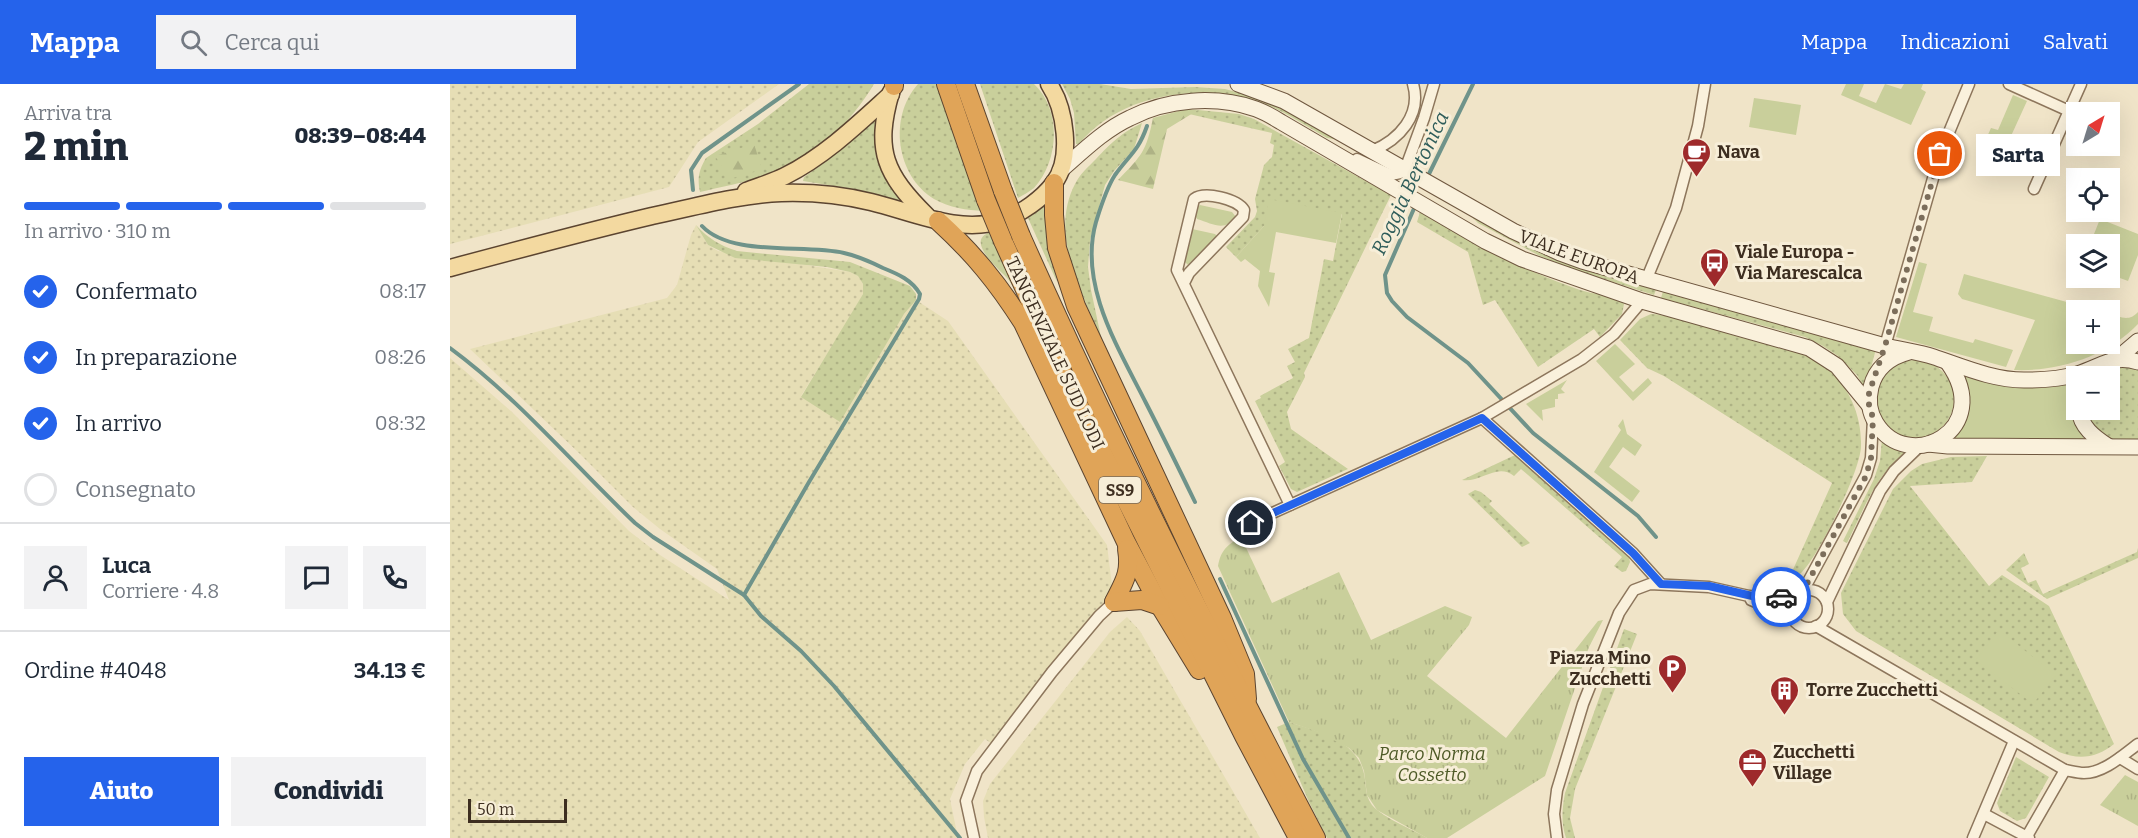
<!DOCTYPE html>
<html lang="it">
<head>
<meta charset="utf-8">
<style>
	body { margin:0; font-family:Bitter,serif; background:#f2f2f3; color:#1f2937; height:100vh; display:flex; flex-direction:column; font-size:22px; white-space:nowrap }
	* { box-sizing:border-box; margin:0 }
	p { font-size:20px; color:#747a83 }
	.icon { flex:none; width:33px; height:33px; fill:none; stroke:currentColor; stroke-width:2; stroke-linecap:round; stroke-linejoin:round }
	.map { position:relative; flex:1; overflow:hidden }
	.details { display:flex; flex-direction:column; background:#fff; width:450px }
	.details>* { flex:none }
	.needle { width:39px; rotate:38deg }
	.buttons { position:absolute; left:1616px; top:18px; display:grid; gap:12px }
	.buttons a { display:grid; place-items:center; width:54px; height:54px; border-radius:0px; background:#fff; box-shadow:0 6px 24px #0002; font-size:30px }
	.scale { position:absolute; left:18px; bottom:15px; width:99px; box-sizing:border-box; padding-left:6px; border:3px solid #3d2e20; border-top:0; font-size:16px; line-height:21px; white-space:nowrap; color:#3d2e20; -webkit-text-stroke:4px #f7eed8; paint-order:stroke }
	.pin { position:absolute; display:grid; place-items:center; width:51px; height:51px; color:#fff; margin:-26px; border:3px solid #fff; border-radius:50%; box-shadow:0 2px 6px #0007 }
	.courier { position:absolute; display:grid; place-items:center; width:60px; height:60px; margin:-30px; border:4px solid #2563eb; border-radius:50%; background:#fff; color:#222; box-shadow:0 2px 8px #0007 }
	.bubble { position:absolute; height:42px; border-radius:0px; background:#fff; box-shadow:0 6px 24px #0002; font-size:20px; font-weight:800; line-height:42px; text-align:center }
	.headline em { font-style:normal; font-weight:800 }
	.headline div { display:flex; flex-direction:column-reverse }
	.headline { display:flex; align-items:center; justify-content:space-between; height:102px; padding:0 24px }
	h1 { font-size:39px; font-weight:800; line-height:45px }
	.bar { display:grid; grid-template-columns:repeat(4,1fr); gap:9px 6px; align-content:center; height:72px; padding:0 24px }
	.bar i { height:8px; border-radius:4px; background:#e0e1e3 }
	.bar .active { background:#2563eb }
	.bar p { grid-column:span 4 }
	.line { display:flex; align-items:center; gap:15px; padding:0 24px; border-top:2px solid #e0e1e3 }
	.line div { flex:1 }
	.round { display:grid; place-items:center; flex:none; width:63px; height:63px; border-radius:0px; background:#f2f2f3 }
	ol { padding:0 24px; list-style:none }
	li { display:flex; align-items:center; gap:18px; height:66px }
	li p { margin-inline-start:auto }
	li .icon { padding:6px; border-radius:50%; background:#2563eb; color:#fff; stroke-width:4 }
	li:last-child { color:#747a83 }
	li i { width:33px; height:33px; border:3px solid #e0e1e3; border-radius:50% }
	.action { display:flex; gap:12px; margin-top:auto; padding:12px 24px }
	.action a { flex:1; height:69px; border-radius:0px; background:#2563eb; color:#fff; font-size:24px; font-weight:800; line-height:69px; text-align:center }
	.action a+a { background:#f2f2f3; color:#1f2937 }
	header { display:flex; align-items:center; gap:36px; box-sizing:border-box; height:84px; padding:0 30px; background:#2563eb; color:#fff }
	header strong { font-size:28px }
	nav { display:flex; gap:33px; margin-inline-start:auto; font-size:21px }
	.search { width:420px; height:54px; background:#f2f2f3; display:flex; align-items:center; gap:15px; box-sizing:border-box; padding:0 21px; border-radius:0px; color:#747a83; font-size:22px }
	main { display:flex; flex:1; min-height:0 }
	.map>svg:first-child { display:block }
	.farmland { fill:url(#farmland-dots) }
	.grass { fill:url(#grass-dots) }
	.forest { fill:url(#forest-firs) }
	.park { fill:url(#park-tufts) }
	.garden { fill:#c9cf9b }
	.lines { fill:none; stroke-linecap:round; stroke-linejoin:round }
	.stream { stroke:#6f938a; stroke-width:4 }
	.street-casing { stroke:#8d765c; stroke-width:13 }
	.secondary-casing { stroke:#6f573f; stroke-width:17 }
	.primary-casing { stroke:#5b4430; stroke-width:19 }
	.highway-casing { stroke:#5b4430; stroke-width:20 }
	.street { stroke:#faf1dc; stroke-width:10 }
	.secondary { stroke:#faf1dc; stroke-width:15 }
	.primary { stroke:#f3d9a0; stroke-width:16 }
	.highway { stroke:#e0a458; stroke-width:18 }
	.highway-bridge-casing { stroke:#5b4430; stroke-width:20; stroke-linecap:butt }
	.highway-bridge { stroke:#e0a458; stroke-width:18 }
	.done { stroke:#7c6e5b; stroke-width:6; stroke-dasharray:0 10.8 }
	.route { stroke:#2563eb; stroke-width:8 }
	.labels { text-anchor:middle; dominant-baseline:central; stroke-width:6; stroke-linejoin:round; paint-order:stroke }
	.shield { fill:#f7eed8; stroke:#756857; stroke-width:1.5 }
	.shield-label { font-size:16px; font-weight:bold; fill:#3d2e20 }
	.poi-label { font-size:18px; font-weight:bold; fill:#3d2e20; stroke:#f7eed8; text-anchor:start }
	.street-label { font-size:18px; fill:#3d2e20; stroke:#f7eed8 }
	.park-label { font-size:18px; font-style:italic; fill:#4d5a26; stroke:#f7eed8 }
	.water-label { font-size:20px; font-style:italic; fill:#2f5d5a; stroke:#f7eed8 }
</style>
</head>
<body>
<header>
<strong>Mappa</strong>
<div class="search"><svg class="icon" aria-label="search" viewBox="0 0 24 24"><circle cx="10" cy="10" r="6"/><path d="M15 15l6 6"/></svg>Cerca qui</div>
<nav><a>Mappa</a><a>Indicazioni</a><a>Salvati</a></nav>
</header>
<main>
<section class="details">
<div class="headline"><div><h1>2 min</h1><p>Arriva tra</p></div><em>08:39–08:44</em></div>
<div class="bar"><i class="active"></i><i class="active"></i><i class="active"></i><i></i><p>In arrivo · 310 m</p></div>
<ol>
<li><svg class="icon" aria-label="check" viewBox="0 0 24 24"><path d="M5 12l5 5 9-10"/></svg>Confermato<p>08:17</p></li>
<li><svg class="icon" aria-label="check" viewBox="0 0 24 24"><path d="M5 12l5 5 9-10"/></svg>In preparazione<p>08:26</p></li>
<li><svg class="icon" aria-label="check" viewBox="0 0 24 24"><path d="M5 12l5 5 9-10"/></svg>In arrivo<p>08:32</p></li>
<li><i></i>Consegnato</li>
</ol>
<div class="line" style="height:108px"><a class="round"><svg class="icon" aria-label="person" viewBox="0 0 24 24"><circle cx="12" cy="8" r="4"/><path d="M4 21q1-7 8-7t8 7"/></svg></a><div><b>Luca</b><p>Corriere · 4.8</p></div><a class="round"><svg class="icon" aria-label="chat" viewBox="0 0 24 24"><path d="M4 5h16v11H9l-5 4z"/></svg></a><a class="round"><svg class="icon" aria-label="phone" viewBox="0 0 24 24"><path d="M5 4h4l2 5-3 2q2 4 5 5l2-3 5 2v4C11 20 4 13 5 4z"/></svg></a></div>
<div class="line" style="height:78px"><div>Ordine #4048</div><b>34.13 €</b></div>
<div class="action"><a>Aiuto</a><a>Condividi</a></div>
</section>
<div class="map">
<svg width="1688" height="754" viewBox="0 0 1688 754">
	<defs>
		<pattern id="farmland-dots" width="8" height="8" patternUnits="userSpaceOnUse" patternTransform="scale(1.5)"><rect width="8" height="8" fill="#e6deb5"/><path d="M2 2h.1M6 6h.1" fill="none" stroke="#c6bf9b" stroke-width="1.8" stroke-linecap="round"/></pattern>
		<pattern id="grass-dots" width="8" height="8" patternUnits="userSpaceOnUse" patternTransform="scale(1.5)"><rect width="8" height="8" fill="#c9cf9b"/><path d="M2 2h.1M6 6h.1" fill="none" stroke="#aeb285" stroke-width="1.8" stroke-linecap="round"/></pattern>
		<pattern id="forest-firs" width="22" height="20" patternUnits="userSpaceOnUse" patternTransform="scale(1.5)"><rect width="22" height="20" fill="#c9cf9b"/><path d="M5 1l3.5 6h-7zM16 11l3.5 6h-7z" fill="#aeb285"/></pattern>
		<pattern id="park-tufts" width="24" height="20" patternUnits="userSpaceOnUse" patternTransform="scale(1.5)"><rect width="24" height="20" fill="#c9cf9b"/><path d="M3 7l-1-3M5 7V3M7 7l1-3M15 17l-1-3M17 17v-4M19 17l1-3" fill="none" stroke="#aeb285"/></pattern>
	</defs>
	<rect width="100%" height="100%" fill="#f0e4c8"/>
	<!-- farmland -->
	<g class="farmland">
		<polygon points="0,0 329,0 248,58 219,103 0,160"/>
		<polygon points="246,141 258,161 268,167 400,188 408,192 413,200 413,210 402,230 351,312 454,230 466,216 498,237 657,461 664,518 546,663 535,655 515,680 500,715 508,754 0,754 0,274 62,328 179,447 210,471 279,516 267,485 210,445 183,423 130,370 20,265 217,214 227,201 241,151"/>
		<polygon points="677,533 690,547 810,754 538,754 534,733 533,717 540,700 660,548"/>
	</g>
	<!-- grass -->
	<g class="grass">
		<path d="M359 0H424C401 39 365 73 322 89 299 98 274 102 250 108 247 94 249 86 256 74L308 40Z"/>
		<path d="M468 0H490L534 127C516 126 500 124 484 115 446 92 438 33 468 0Z"/>
		<path d="M530 0H584C612 26 609 77 584 104 579 108 573 111 568 114Z"/>
		<path d="M612 0H650L681 5 745 3 775 5 809 14 837 26 890 56 877 54C854 41 830 24 804 16 745 0 670 10 629 60H626L624 29 620 15Z"/>
		<polygon points="748,26 789,30 804,35 941,111 854,289 855,293 837,328 841,345 898,385 847,408 841,405 829,382 835,378 805,317 811,314 810,312 843,294 837,282 845,278 838,265 859,254 874,175 883,177 892,130 814,142 786,173 776,163 805,133 807,127 805,115 814,81 822,73 824,61 820,59 822,49 739,30"/>
		<path d="M424 34H428L450 115 449 117 409 106 353 97 354 93C380 75 403 57 424 34Z"/>
		<path d="M692 39 684 65 664 87 655 101 640 156 638 183 641 206 651 253C631 207 599 150 625 100 630 90 638 83 646 75 661 59 671 49 692 39Z"/>
		<polygon points="597,120 601,170 607,198 578,134"/>
		<path d="M970 128C1019 155 1067 184 1119 202 1126 205 1134 207 1141 209 1152 211 1167 208 1174 220L1172 230 1150 253 1144 245 1088 283 1045 216 1033 221 1018 168 967 138Z"/>
		<polygon points="1022,130 1207,203 1204,211 1119,184 1088,171 1028,139 1021,132"/>
		<path d="M246 141C259 155 269 161 287 167L400 178 460 202 466 210V216L454 230 390 338 351 313 413 210V200L408 192 400 188 377 183 285 174 258 161Z"/>
		<path d="M541 148 572 215C567 209 563 202 558 195 550 186 513 156 541 148Z"/>
		<polygon points="1214,204 1426,265 1416,302 1414,303 1407,291 1388,272 1373,262 1355,253 1211,214"/>
		<path d="M1201 230C1224 231 1264 246 1289 253 1318 261 1354 265 1378 285 1400 304 1412 333 1411 362 1411 386 1369 471 1352 488 1338 501 1320 506 1302 501L1341 490 1382 399 1214 292 1197 284 1170 256 1190 235Z"/>
		<circle cx="1465" cy="315" r="39"/>
		<path d="M1673 281 1688 284V355L1685 356C1651 356 1651 356 1634 326H1659V292H1645L1648 289Z"/>
		<path d="M1432 355 1457 368C1426 388 1413 428 1397 459L1393 457 1424 395 1430 377Z"/>
		<path d="M1065 371 1179 473 1180 478 1176 487 1172 488 1164 482 1172 473 1071 385 1064 392C1047 378 1031 399 1012 396Z"/>
		<path d="M1537 372 1522 398 1460 402 1539 502 1552 491 1599 522 1664 660C1647 674 1629 676 1609 668L1406 547 1393 530 1391 509 1443 405 1461 387 1472 380 1501 373Z"/>
		<polygon points="1025,406 1031,408 1042,417 1039,420 1080,459 1072,463 1018,410"/>
		<polygon points="1688,464 1688,474 1597,515 1556,486 1574,469 1579,480 1571,484 1578,499 1586,496 1593,510 1687,468"/>
		<path d="M1174 545 1187 550 1125 705 1120 734 1125 754H1116C1111 739 1112 725 1115 709Z"/>
		<path d="M839 638C866 647 904 655 913 686 917 698 914 711 922 721 933 734 962 745 977 754H877L859 718 827 643Z"/>
		<polygon points="1566,673 1599,693 1576,734 1567,737 1550,727 1547,719"/>
	</g>
	<!-- forest -->
	<g class="forest">
		<path d="M736 25 748 26 717 45 703 105 668 96C692 71 696 68 703 34Z"/>
		<polygon points="304,60 312,85 280,95 265,72"/>
	</g>
	<!-- park -->
	<g class="park">
		<path d="M791 453 822 519 889 488 921 556 995 522 1022 533 1019 541 977 592 1056 654 1148 537 1153 536 1139 563 1095 692 997 754H977L927 726 917 711 914 687 909 674 899 664 868 648 839 638 768 482C771 466 777 461 791 453Z"/>
		<polygon points="1675,691 1688,698 1688,742 1650,721"/>
	</g>
	<!-- garden -->
	<g class="garden">
		<polygon points="1396,0 1414,0 1409,12 1426,19 1435,0 1451,5 1454,0 1473,0 1471,5 1476,8 1461,41 1391,11"/>
		<polygon points="1563,11 1577,17 1561,52 1567,55 1557,78 1531,66 1541,44 1548,46"/>
		<polygon points="1304,14 1351,21 1346,51 1299,43"/>
		<polygon points="819,115 892,129 886,159 826,148 819,188 825,189 819,223 808,202 810,187 795,175 791,178 786,173 814,142"/>
		<path d="M750 121 782 128 786 133C775 148 763 140 747 135L745 131 746 124Z"/>
		<polygon points="1650,135 1688,150 1688,171 1678,197 1659,190 1659,160 1640,160"/>
		<polygon points="742,145 765,150 767,152 738,181 734,177"/>
		<polygon points="1469,178 1477,180 1463,228 1483,233 1479,247 1523,259 1525,255 1563,266 1556,283 1446,253"/>
		<path d="M1514 190 1646 226H1626V260H1659V230C1671 233 1679 238 1688 228V240C1658 272 1608 288 1564 286L1585 236 1512 215 1508 210Z"/>
		<polygon points="1165,260 1185,280 1169,293 1183,308 1198,294 1202,299 1183,317 1146,277"/>
		<polygon points="1514,291 1572,304 1603,303 1626,299 1624,323 1634,356 1505,355 1503,352 1518,322 1518,308"/>
		<polygon points="1117,296 1111,305 1115,309 1108,310 1108,315 1105,315 1105,323 1092,326 1093,337 1076,320"/>
		<polygon points="1173,335 1177,350 1192,361 1185,372 1173,363 1159,383 1190,407 1182,418 1144,388 1171,346 1168,342"/>
		<polygon points="1549,546 1606,591 1583,620 1526,576"/>
	</g>
	<g class="lines">
		<!-- stream -->
		<g class="stream">
			<path d="M697 42C688 68 679 71 665 91 656 105 651 122 646 138 628 201 669 265 696 319 713 352 729 385 745 418"/>
			<polyline points="977,94 1023,0"/>
			<polyline points="243,106 241,86 252,69 349,0"/>
			<polyline points="966,120 935,191 937,209 942,217 957,233 1018,279 1083,349 1188,432 1206,453"/>
			<path d="M252 142C281 173 354 160 394 169 408 172 421 178 433 184 448 190 462 196 470 210L469 215 359 398 294 511"/>
			<path d="M0 264C68 314 124 381 185 439L203 453 294 511 311 532 351 567 384 602 510 754"/>
			<polyline points="770,495 853,675 899,754"/>
		</g>
		<defs>
			<g id="street">
				<polyline points="1559,0 1619,27"/>
				<path d="M922 67C949 56 972 31 963 0"/>
				<polyline points="907,75 941,91 950,89 957,80 974,34 984,0"/>
				<polyline points="1584,105 1631,0"/>
				<polyline points="1197,194 1226,124 1248,42 1255,0"/>
				<path d="M734 199 739 189 793 133 794 126C787 115 755 107 744 115L727 186 840 421"/>
				<polyline points="1435,262 1490,70 1519,0"/>
				<polyline points="1032,334 1183,469 1211,500"/>
				<polyline points="785,446 1032,334 1132,275 1164,250 1192,217"/>
				<circle cx="1359" cy="525" r="19"/>
				<polyline points="1353,507 1416,391 1421,374 1423,334"/>
				<polyline points="1301,516 1343,534"/>
				<polyline points="1377,518 1430,407 1444,387 1471,361"/>
				<path d="M1366 542 1615 686C1621 687 1628 689 1634 689 1654 689 1673 671 1688 660"/>
				<polyline points="1670,674 1688,685"/>
				<polyline points="1534,730 1579,754"/>
				<polyline points="524,754 516,717 527,687 602,588 649,532 664,518"/>
				<polyline points="1107,754 1104,730 1107,706 1133,620 1169,529 1184,506 1200,500 1259,503 1299,512 1320,514 1349,509"/>
				<polyline points="1523,754 1564,657"/>
				<polyline points="1576,754 1615,686"/>
			</g>
			<g id="secondary">
				<path d="M788 0 834 17 1063 147 1110 169 1132 177 1435 262C1451 266 1469 268 1484 273 1513 283 1546 297 1577 296 1594 296 1611 295 1627 290 1651 283 1662 270 1688 278"/>
				<path d="M610 87C632 68 654 46 680 34 717 15 766 11 806 25 814 28 823 33 831 38L1035 157 1072 175 1192 217 1359 264 1387 282 1419 321"/>
				<path d="M1459 268C1440 273 1426 283 1421 303 1418 315 1419 328 1426 339 1458 391 1546 346 1498 279"/>
				<polyline points="1664,275 1675,268 1688,257"/>
				<path d="M1629 326C1631 343 1644 353 1658 362"/>
				<polyline points="1478,360 1498,362 1688,363"/>
			</g>
			<g id="primary">
				<path d="M441 8C424 67 435 90 477 132"/>
				<path d="M296 107C309 102 323 98 335 92 375 72 408 40 441 10"/>
				<path d="M0 184C67 166 134 148 202 132 245 123 287 111 331 109 361 108 392 111 421 118 463 128 510 151 553 136 572 129 592 115 604 99 623 74 615 24 599 0"/>
			</g>
			<g id="highway">
				<polyline points="496,0 536,116"/>
				<polyline points="515,0 553,107"/>
				<polyline points="444,2 444,0"/>
				<polyline points="604,99 604,131 607,164 626,222 772,534 795,590 797,615"/>
				<path d="M488 137C523 169 547 198 573 239L676 458 710 522 749 586"/>
				<path d="M571 152C662 356 762 556 866 754"/>
				<polyline points="553,157 614,292 794,652 848,754"/>
				<path d="M664 518C674 498 681 489 677 465"/>
				<polyline points="664,518 692,516 710,522"/>
			</g>
		</defs>
		<!-- street casing -->
		<use href="#street" class="street-casing"/>
		<!-- secondary casing -->
		<use href="#secondary" class="secondary-casing"/>
		<!-- primary casing -->
		<use href="#primary" class="primary-casing"/>
		<!-- highway casing -->
		<use href="#highway" class="highway-casing"/>
		<!-- street -->
		<use href="#street" class="street"/>
		<!-- secondary -->
		<use href="#secondary" class="secondary"/>
		<!-- primary -->
		<use href="#primary" class="primary"/>
		<!-- highway -->
		<use href="#highway" class="highway"/>
		<defs>
			<g id="highway-bridge">
				<polyline points="553,107 571,152"/>
				<polyline points="536,116 553,157"/>
			</g>
		</defs>
		<!-- highway-bridge casing -->
		<use href="#highway-bridge" class="highway-bridge-casing"/>
		<!-- highway-bridge -->
		<use href="#highway-bridge" class="highway-bridge"/>
	</g>
	<g class="lines">
		<!-- done -->
		<polyline class="done" points="1331,513 1353,507 1416,392 1421,374 1423,334 1419,321 1419,309 1435,262 1490,70"/>
		<!-- route -->
		<polyline class="route" points="801,439 1032,334 1183,469 1211,500 1259,502 1311,514 1331,513"/>
	</g>
	<!-- icons -->
	<defs>
		<symbol id="cafe-pin" viewBox="-11 -11 22 30"><path d="M0 17L-7.5 6A9.5 9.5 0 1 1 7.5 6Z" fill="#9e2a2b" stroke="#f7eed8"/><path d="M-5.5-4.5H6V0H3Q3 3.5 0 3.5H-2.5Q-5.5 3.5-5.5 0ZM3-3.2v2h1.7v-2ZM-6 4.5H4V6H-6Z" fill="#fff"/></symbol>
		<symbol id="bus-pin" viewBox="-11 -11 22 30"><path d="M0 17L-7.5 6A9.5 9.5 0 1 1 7.5 6Z" fill="#9e2a2b" stroke="#f7eed8"/><path d="M-5-6H5V4H4V6H2V4H-2V6H-4V4H-5ZM-3.5-4V0h7V-4ZM-3.5 1.2v1.5H-2V1.2ZM2 1.2v1.5H3.5V1.2Z" fill="#fff"/></symbol>
		<symbol id="parking-pin" viewBox="-11 -11 22 30"><path d="M0 17L-7.5 6A9.5 9.5 0 1 1 7.5 6Z" fill="#9e2a2b" stroke="#f7eed8"/><path d="M-3.5-5.5H1a3.5 3.5 0 0 1 0 7H-1V5.5H-3.5ZM-1-3.4V-.6H.8a1.4 1.4 0 0 0 0-2.8Z" fill="#fff"/></symbol>
		<symbol id="building-pin" viewBox="-11 -11 22 30"><path d="M0 17L-7.5 6A9.5 9.5 0 1 1 7.5 6Z" fill="#9e2a2b" stroke="#f7eed8"/><path d="M-4-6H4V6H1V3H-1V6H-4ZM-2.5-4.3h1.7v1.8h-1.7ZM.8-4.3h1.7v1.8H.8ZM-2.5-1h1.7V.8h-1.7ZM.8-1h1.7V.8H.8Z" fill="#fff"/></symbol>
		<symbol id="office-pin" viewBox="-11 -11 22 30"><path d="M0 17L-7.5 6A9.5 9.5 0 1 1 7.5 6Z" fill="#9e2a2b" stroke="#f7eed8"/><path d="M-6-3h4V-5.5h4V-3h4V5H-6ZM-1-4.5V-3h2v-1.5ZM-6 0V1H6V0Z" fill="#fff"/></symbol>
	</defs>
	<g fill-rule="evenodd">
		<use href="#cafe-pin" x="1230" y="52" width="33" height="45"/>
		<use href="#bus-pin" x="1248" y="162" width="33" height="45"/>
		<use href="#parking-pin" x="1206" y="568" width="33" height="45"/>
		<use href="#building-pin" x="1318" y="590" width="33" height="45"/>
		<use href="#office-pin" x="1286" y="662" width="33" height="45"/>
	</g>
	<g class="labels">
		<!-- shield labels -->
		<rect class="shield" x="649" y="393" width="42" height="26" rx="4.5"/>
		<g class="shield-label">
			<text x="670" y="406">SS9</text>
		</g>
		<!-- poi labels -->
		<g class="poi-label">
			<text x="1267" y="68">Nava</text>
			<text x="1285" y="168">Viale Europa -<tspan x="1285" dy="21">Via Marescalca</tspan></text>
			<text x="1201" y="574" text-anchor="end">Piazza Mino<tspan x="1201" dy="21">Zucchetti</tspan></text>
			<text x="1356" y="606">Torre Zucchetti</text>
			<text x="1323" y="668">Zucchetti<tspan x="1323" dy="21">Village</tspan></text>
		</g>
		<!-- street labels -->
		<g class="street-label">
			<text transform="translate(1129 173) rotate(20)">VIALE EUROPA</text>
			<text transform="translate(605 269) rotate(65)">TANGENZIALE SUD LODI</text>
		</g>
		<!-- park labels -->
		<g class="park-label">
			<text x="982" y="670">Parco Norma<tspan x="982" dy="21">Cossetto</tspan></text>
		</g>
		<!-- water labels -->
		<g class="water-label">
			<text transform="translate(960 99) rotate(-65)">Roggia Bertonica</text>
		</g>
	</g>
</svg>
<div class="buttons">
<a><svg class="needle" viewBox="-14 -14 28 28"><path d="M0-13l5 13h-10z" fill="#e53935"/><path d="M0 13l5-13h-10z" fill="#747a83"/></svg></a>
<a><svg class="icon" aria-label="locate" viewBox="0 0 24 24"><circle cx="12" cy="12" r="6"/><path d="M12 2v4M12 18v4M2 12h4M18 12h4"/></svg></a>
<a><svg class="icon" aria-label="layers" viewBox="0 0 24 24"><path d="M12 4l9 5-9 5-9-5zM3 14l9 5 9-5"/></svg></a>
<a>+</a>
<a>−</a>
</div>
<div class="scale">50 m</div>
<div class="pin" style="left:1490px;top:70px;background:#ea580c"><svg class="icon" aria-label="bag" viewBox="0 0 24 24"><path d="M5 8h14l-1 12H6zM9 8a3 3 0 0 1 6 0"/></svg></div>
<div class="pin" style="left:801px;top:439px;background:#1f2937"><svg class="icon" aria-label="home" viewBox="0 0 24 24"><path d="M3 11l9-7 9 7M6 9v11h12V9"/></svg></div>
<div class="courier" style="left:1331px;top:513px"><svg class="icon" aria-label="car" viewBox="0 0 24 24"><path d="M5 17H2v-5l4-1 3-4h7l3 4 3 1v5h-3M9 17h6M6 11h13"/><circle cx="7" cy="17" r="2"/><circle cx="17" cy="17" r="2"/></svg></div>
<div class="bubble" style="left:1526px;top:50px;width:84px">Sarta</div>
</div>
</main>
</body>
</html>
